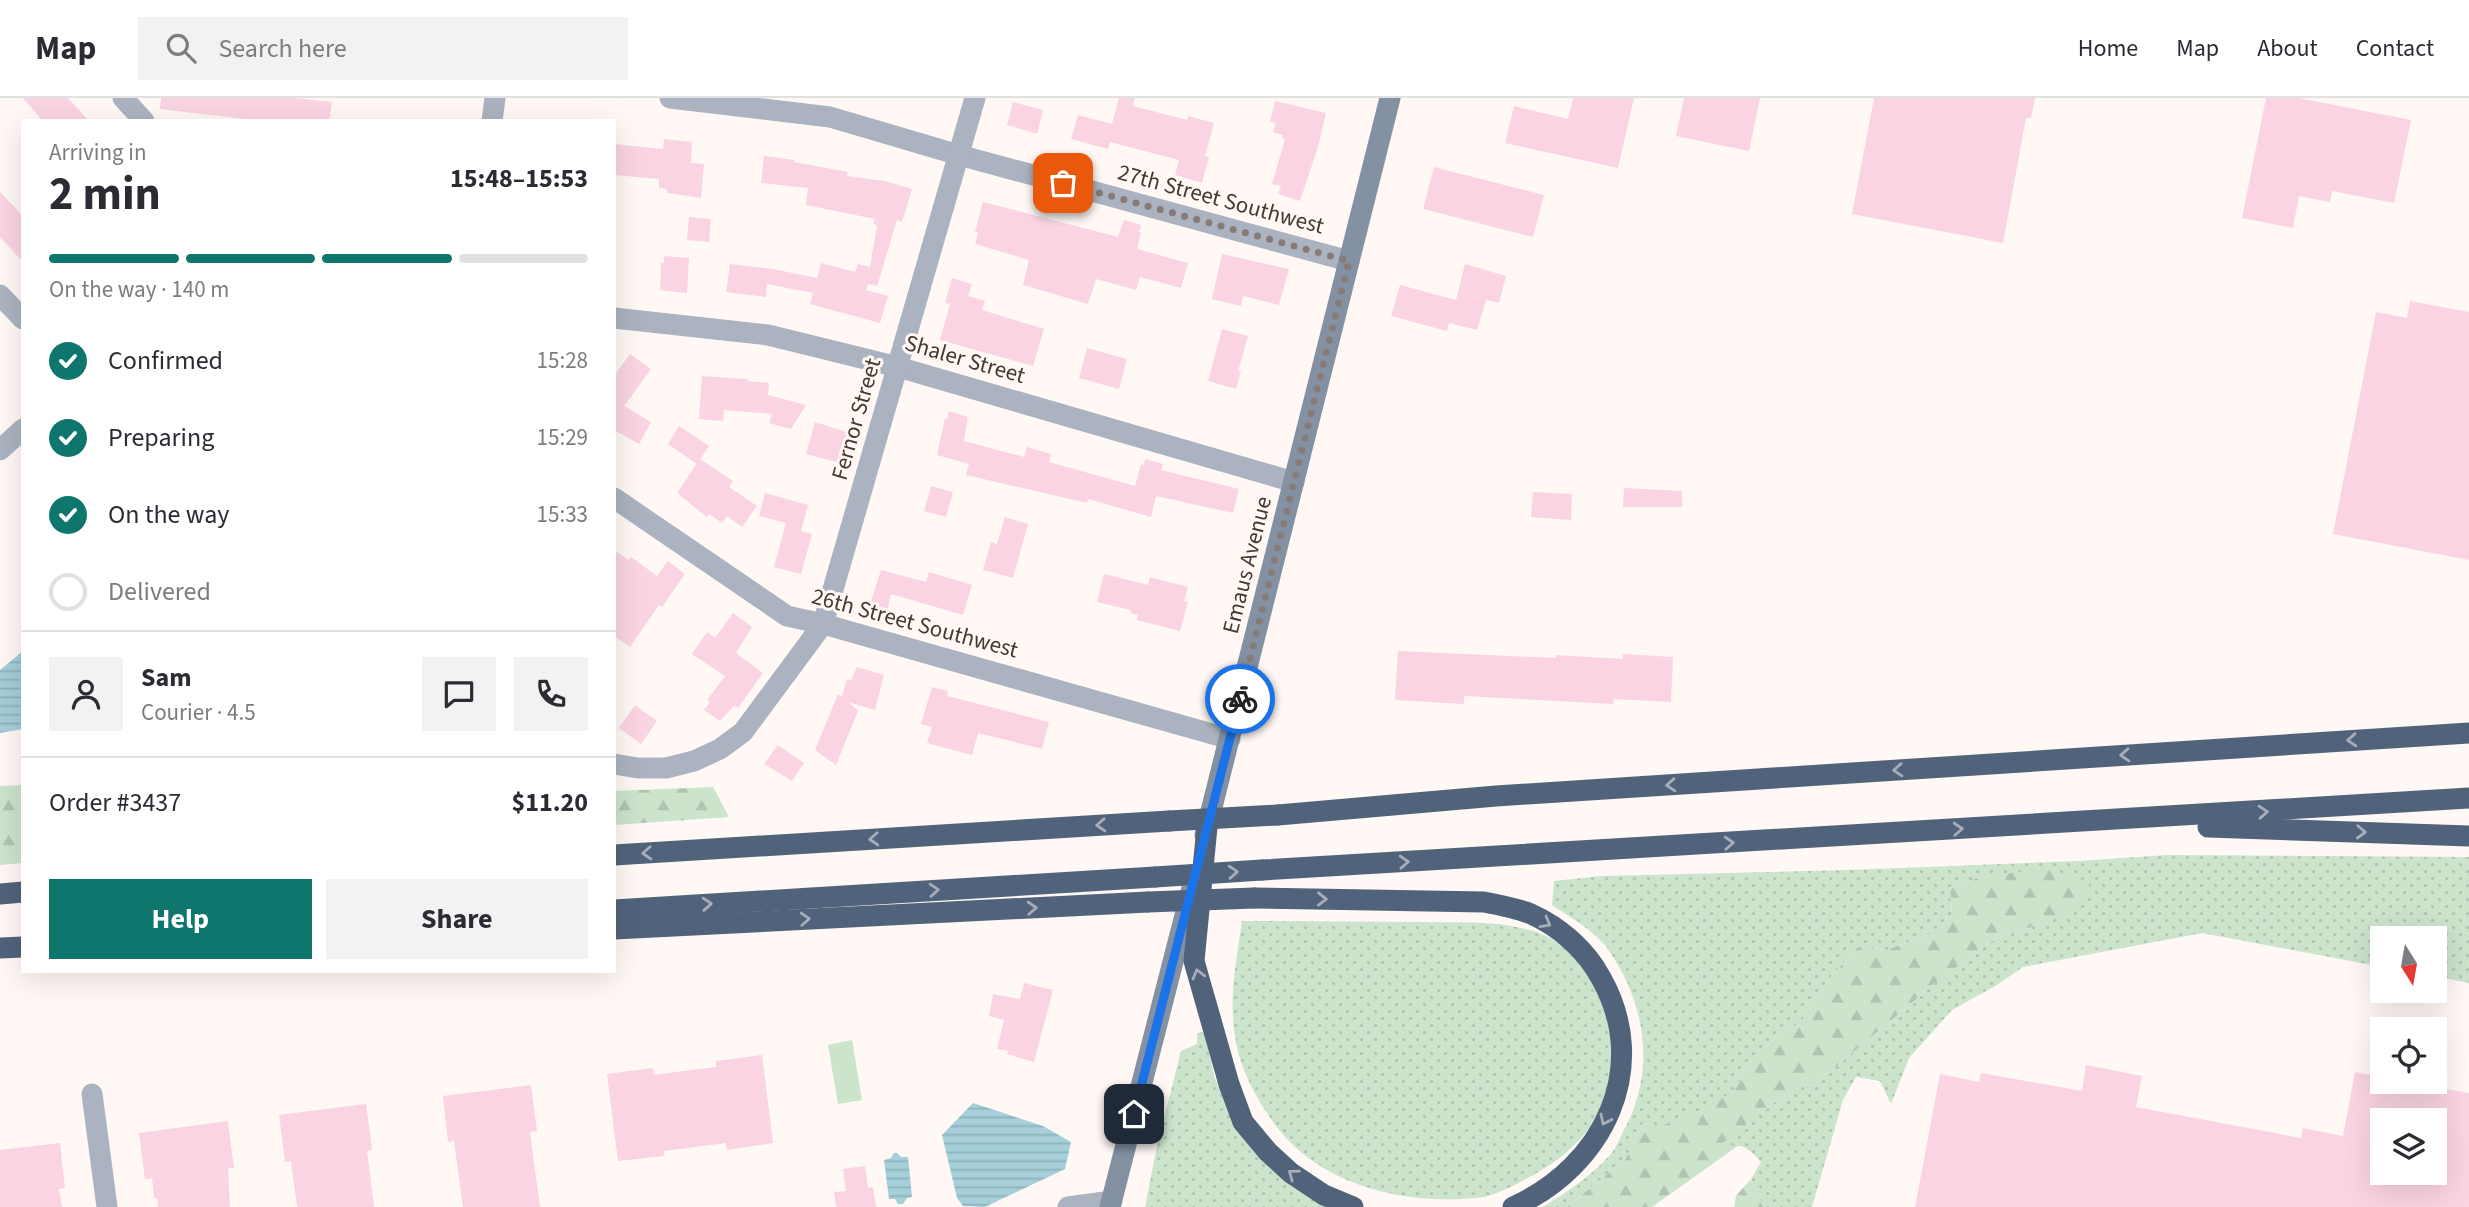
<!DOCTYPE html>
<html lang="en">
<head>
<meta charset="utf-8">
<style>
	body { margin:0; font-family:"Source Sans 3",sans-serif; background:#f2f2f3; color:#2b2b33; height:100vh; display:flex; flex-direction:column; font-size:26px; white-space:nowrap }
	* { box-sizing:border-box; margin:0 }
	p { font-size:23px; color:#7c7c81 }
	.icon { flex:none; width:38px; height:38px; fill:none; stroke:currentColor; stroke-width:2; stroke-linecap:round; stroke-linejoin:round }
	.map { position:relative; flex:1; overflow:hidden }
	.drawer { position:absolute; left:21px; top:21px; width:595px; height:854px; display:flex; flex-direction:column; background:#fff; border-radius:0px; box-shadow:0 7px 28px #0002 }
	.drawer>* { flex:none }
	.needle { width:46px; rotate:169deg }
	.tools { position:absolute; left:2370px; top:828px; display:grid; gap:14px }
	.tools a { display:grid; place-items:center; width:77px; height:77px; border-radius:0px; background:#fff; box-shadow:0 7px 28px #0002; font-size:35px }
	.pin { position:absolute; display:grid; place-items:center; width:60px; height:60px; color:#fff; margin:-30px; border-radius:14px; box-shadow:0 4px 10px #0006 }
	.courier { position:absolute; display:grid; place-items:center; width:70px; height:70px; margin:-35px; border:5px solid #1a73e8; border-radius:50%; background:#fff; color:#222; box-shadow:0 2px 9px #0007 }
	.summary em { font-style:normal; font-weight:700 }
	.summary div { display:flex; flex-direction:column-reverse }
	.summary { display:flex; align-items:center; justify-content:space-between; height:119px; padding:0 28px }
	h1 { font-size:46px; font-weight:700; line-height:52px }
	.bar { display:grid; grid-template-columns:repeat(4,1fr); gap:10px 7px; align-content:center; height:84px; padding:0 28px }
	.bar i { height:9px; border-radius:5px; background:#e1e1e2 }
	.bar .active { background:#0f766e }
	.bar p { grid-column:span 4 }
	.line { display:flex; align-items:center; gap:18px; padding:0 28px; border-top:2px solid #e1e1e2 }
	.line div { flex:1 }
	.round { display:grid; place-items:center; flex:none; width:74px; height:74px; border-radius:0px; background:#f2f2f3 }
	ol { padding:0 28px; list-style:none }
	li { display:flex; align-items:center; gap:21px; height:77px }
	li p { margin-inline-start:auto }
	li .icon { padding:7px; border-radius:50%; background:#0f766e; color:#fff; stroke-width:4 }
	li:last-child { color:#7c7c81 }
	li i { width:38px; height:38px; border:4px solid #e1e1e2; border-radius:50% }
	.cta { display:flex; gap:14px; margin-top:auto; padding:14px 28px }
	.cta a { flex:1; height:80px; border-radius:0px; background:#0f766e; color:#fff; font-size:28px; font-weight:700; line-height:80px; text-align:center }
	.cta a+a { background:#f2f2f3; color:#2b2b33 }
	header { display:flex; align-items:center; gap:42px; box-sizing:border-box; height:98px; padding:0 35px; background:#fff; border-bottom:2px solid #e1e1e2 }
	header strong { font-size:33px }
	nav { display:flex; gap:38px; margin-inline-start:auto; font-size:24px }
	.search { width:490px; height:63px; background:#f2f2f3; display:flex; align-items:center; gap:18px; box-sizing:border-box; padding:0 24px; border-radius:0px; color:#7c7c81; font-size:26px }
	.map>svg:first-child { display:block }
	.grass { fill:url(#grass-dots) }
	.forest { fill:url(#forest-firs) }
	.green { fill:#cce3cc }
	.water { fill:url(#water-rules) }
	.building { fill:#fad4e2; fill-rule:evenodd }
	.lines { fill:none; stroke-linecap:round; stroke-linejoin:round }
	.street { stroke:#aab3bf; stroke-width:21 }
	.secondary { stroke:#8491a2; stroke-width:21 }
	.highway { stroke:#51637b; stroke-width:21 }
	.highway-bridge { stroke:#51637b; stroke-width:21 }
	.oneway { stroke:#a8aeb8 }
	.done { stroke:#867b76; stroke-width:7; stroke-dasharray:0 12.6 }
	.route { stroke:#1a73e8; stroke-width:9 }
	.labels { text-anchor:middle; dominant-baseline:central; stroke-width:6; stroke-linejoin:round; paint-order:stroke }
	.street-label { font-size:23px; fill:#453831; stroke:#fff8f5 }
</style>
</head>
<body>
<header>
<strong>Map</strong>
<div class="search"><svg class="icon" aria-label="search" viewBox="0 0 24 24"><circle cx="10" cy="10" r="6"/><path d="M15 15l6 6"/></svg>Search here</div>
<nav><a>Home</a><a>Map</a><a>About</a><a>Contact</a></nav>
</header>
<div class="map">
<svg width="2469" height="1109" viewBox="0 0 2469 1109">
	<defs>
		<pattern id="grass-dots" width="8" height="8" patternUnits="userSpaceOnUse" patternTransform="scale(1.75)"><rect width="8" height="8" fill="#cce3cc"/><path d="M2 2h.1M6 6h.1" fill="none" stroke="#b1c4b0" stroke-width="1.8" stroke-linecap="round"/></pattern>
		<pattern id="forest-firs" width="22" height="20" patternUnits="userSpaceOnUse" patternTransform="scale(1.75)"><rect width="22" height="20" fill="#cce3cc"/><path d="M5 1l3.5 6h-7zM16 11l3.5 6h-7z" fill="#b1c4b0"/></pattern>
		<pattern id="water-rules" width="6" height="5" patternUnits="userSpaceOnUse" patternTransform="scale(1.75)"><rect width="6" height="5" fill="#a5cfd9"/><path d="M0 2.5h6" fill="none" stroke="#8fb2bb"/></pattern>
	</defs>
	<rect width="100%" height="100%" fill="#fff8f5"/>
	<!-- grass -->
	<g class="grass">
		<path d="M2168 757 2469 759V885L2434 878V840H2382V869L2202 835 2023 869 1997 887 1952 912 1909 960 1891 1006 1880 983 1856 979 1843 1002 1812 1109H1764L1751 1081 1761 1064C1744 1045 1742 1047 1717 1049L1780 1000 1831 973 1934 886 1996 840 2051 823 1980 779 1950 790 1952 817 1929 836 1887 852 1858 849 1833 876 1802 923 1757 953 1733 994 1697 1015 1661 1029 1643 1025 1625 1062 1567 1109H1543C1567 1094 1591 1078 1610 1057 1616 1051 1619 1041 1623 1034 1654 979 1648 915 1615 862 1611 856 1608 850 1603 845 1588 829 1570 819 1552 807L1554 783 1601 778 1849 772 2078 763Z"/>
		<path d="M1242 823C1301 823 1360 824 1420 824 1456 825 1495 822 1530 832 1552 838 1580 857 1591 878 1596 888 1600 899 1604 909 1614 933 1616 959 1610 984 1601 1023 1575 1053 1540 1073 1523 1083 1505 1093 1485 1099 1403 1109 1312 1087 1267 1015 1253 994 1240 969 1236 944 1228 898 1236 867 1242 823Z"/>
		<polygon points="1205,934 1214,978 1228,1007 1298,1090 1325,1109 1145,1109 1157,1048 1181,953 1197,946 1197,935"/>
	</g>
	<!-- forest -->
	<g class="forest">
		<polygon points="23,687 23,765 0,767 0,688"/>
		<polygon points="713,689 729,719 614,727 614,693"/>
		<polygon points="2044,771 2083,782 2094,793 2086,802 2051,823 1996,840 1934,886 1831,973 1780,1000 1719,1048 1739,1047 1652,1109 1567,1109 1625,1062 1643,1025 1661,1028 1697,1014 1733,994 1757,953 1802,923 1833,876 1858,849 1887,852 1929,836 1952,817 1950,790 1980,779"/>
		<polygon points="1751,1081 1764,1109 1734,1109 1736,1098"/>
	</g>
	<!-- green -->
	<polygon class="green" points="852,942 862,1002 838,1006 828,947"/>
	<!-- water -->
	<g class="water">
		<polygon points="23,553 23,631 0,635 0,572"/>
		<polygon points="973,1005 1043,1028 1071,1044 1065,1071 985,1109 963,1108 957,1100 942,1037"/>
		<polygon points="894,1055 897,1055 901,1059 908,1059 912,1099 907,1100 903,1106 898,1106 895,1101 889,1101 884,1062 891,1060"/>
	</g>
	<!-- building -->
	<g class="building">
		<polygon points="23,0 68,0 89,23 43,23"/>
		<polygon points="161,0 294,0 332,4 329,23 262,23 160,11"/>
		<polygon points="1119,0 1135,0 1133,8 1187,22 1188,18 1214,25 1205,58 1209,59 1202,85 1175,77 1179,62 1110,44 1108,51 1071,41 1078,17 1112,26"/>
		<polygon points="1573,0 1634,0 1618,70 1505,45 1514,8 1568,21"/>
		<polygon points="1684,0 1760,0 1749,53 1676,38"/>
		<polygon points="1874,0 2035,0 2031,20 2026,20 2003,145 1852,116"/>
		<polygon points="2266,0 2299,0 2411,22 2394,105 2332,93 2330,104 2299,98 2293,130 2242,120"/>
		<polygon points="1275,3 1326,15 1318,49 1300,103 1278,96 1281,88 1272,86 1285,41 1282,41 1283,37 1273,34 1276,25 1270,24"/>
		<polygon points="1013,4 1043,12 1037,36 1007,27"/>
		<polygon points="664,41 692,44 691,65 704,66 701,100 667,95 667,91 659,90 659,81 614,77 614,46 663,51"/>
		<polygon points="764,58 794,62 794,64 848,74 847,78 885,83 912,91 902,124 897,122 877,188 868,186 866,192 888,198 880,225 810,206 813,195 767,186 766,199 726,194 730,166 773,171 817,180 821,165 855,174 858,166 870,169 877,127 873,126 875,121 806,107 808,90 761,85"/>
		<polygon points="1434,69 1544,97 1533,139 1423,111"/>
		<polygon points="0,94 23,118 23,164 0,139"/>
		<polygon points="983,104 1118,139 1124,122 1141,127 1139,134 1141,135 1137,151 1188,165 1181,190 1140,179 1136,192 1096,181 1088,206 1023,187 1029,162 975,146 978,134 975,134"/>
		<polygon points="689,119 711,121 709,144 687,142"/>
		<polygon points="1222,156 1289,171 1279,207 1243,198 1241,208 1212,201"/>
		<polygon points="664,158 689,160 687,195 660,192 661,165 664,165"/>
		<polygon points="1465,166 1506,178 1499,205 1486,202 1477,232 1449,225 1447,233 1391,218 1400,187 1456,202"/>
		<polygon points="952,180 972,186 968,198 985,203 982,212 1044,231 1033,268 940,242 950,206 945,205"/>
		<polygon points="2410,203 2469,214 2469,462 2333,436 2376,214 2407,220"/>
		<polygon points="1222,231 1248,238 1238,273 1241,273 1236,291 1208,283"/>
		<polygon points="1087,250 1127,261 1119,291 1079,280"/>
		<polygon points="630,256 651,271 624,308 651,324 639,346 614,332 614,278"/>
		<polygon points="702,278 748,281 747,283 769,285 768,297 806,307 791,331 769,325 772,316 724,312 723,323 699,321"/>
		<polygon points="949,313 968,319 964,343 1024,359 1027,349 1051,356 1049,364 1135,388 1141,366 1144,367 1145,361 1163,366 1161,372 1239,391 1233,415 1156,398 1151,419 1088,401 1087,405 966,377 969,366 937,357 945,320 947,321"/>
		<polygon points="815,324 859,338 852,364 845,363 844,366 806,356"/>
		<polygon points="679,328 709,348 697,366 668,346"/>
		<polygon points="700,361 733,383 729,389 757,408 742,429 727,418 722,425 709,416 707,419 677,395"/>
		<polygon points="931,388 953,394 946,419 924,413"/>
		<polygon points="1624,390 1682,393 1682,409 1623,409"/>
		<polygon points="1533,394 1572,396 1571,422 1531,419"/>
		<polygon points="765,395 808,407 801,433 812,436 801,476 774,469 786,425 759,418"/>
		<polygon points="1005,419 1028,426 1013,480 983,472 991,444 997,446"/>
		<polygon points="614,452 629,462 631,459 657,478 668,463 685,476 662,509 659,507 630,549 614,538"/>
		<polygon points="881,472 926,484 929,474 972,487 963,517 891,496 887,514 869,509"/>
		<polygon points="1104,476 1148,487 1150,479 1188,489 1184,503 1188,504 1180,533 1137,522 1138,517 1131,515 1131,512 1097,504"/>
		<polygon points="733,515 752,529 736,555 763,575 738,610 734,608 720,623 704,612 710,604 707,602 725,578 692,556 707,534 715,540"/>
		<polygon points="1398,553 1556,560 1556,557 1623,561 1623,556 1673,559 1671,604 1614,601 1613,606 1464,598 1464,606 1395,602"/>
		<polygon points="857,569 884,577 875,612 848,604 858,613 836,667 815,652 838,596 842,599 847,581 851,582"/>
		<polygon points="932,589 948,593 947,598 1049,624 1042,651 978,635 972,657 927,645 932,629 921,626"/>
		<polygon points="635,607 657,623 641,646 619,630"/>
		<polygon points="778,647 804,665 792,683 764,666"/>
		<polygon points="1024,885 1053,892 1034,964 1007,956 1008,953 997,951 1004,922 989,918 993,896 1020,901"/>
		<polygon points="762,957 773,1045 727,1052 726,1045 664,1053 664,1058 618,1063 607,976 653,970 654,977 676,974 716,969 716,963"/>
		<path d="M2086 967 2142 978 2136 1009 2301 1040 2303 1030 2343 1038 2355 974 2382 979V984H2406L2469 995V1109H1915L1940 976 1979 984 1981 975 2082 993ZM2382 1022H2434V1074H2382Z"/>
		<polygon points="531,987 537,1033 530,1034 540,1109 463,1109 454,1043 448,1044 443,998"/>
		<polygon points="366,1006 372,1052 367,1053 374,1109 297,1109 291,1063 285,1064 279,1017"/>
		<polygon points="228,1023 234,1070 228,1070 230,1109 158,1109 157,1100 154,1100 152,1080 145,1081 139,1035"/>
		<polygon points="60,1045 65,1090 59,1091 62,1109 0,1109 0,1052"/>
		<polygon points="865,1068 868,1090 873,1089 876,1109 836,1109 834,1094 846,1093 843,1071"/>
	</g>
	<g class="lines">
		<!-- street -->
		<g class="street">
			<polyline points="123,0 144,23"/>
			<polyline points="670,0 830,19 959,57 1349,163"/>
			<polyline points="492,23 495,0"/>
			<polyline points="0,197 23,221"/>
			<polyline points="614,220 768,237 898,269 1294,384"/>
			<polyline points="0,352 23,331"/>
			<polyline points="614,400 787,518 823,526 1230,641"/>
			<polyline points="614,666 638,670 666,670 694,663 720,651 743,634 823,526 975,0"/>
			<polyline points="92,996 107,1109"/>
			<polyline points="1068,1109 1112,1103"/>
		</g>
		<!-- secondary -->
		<g class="secondary">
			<polyline points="1205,737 1390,0"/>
			<polyline points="1110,1109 1193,786"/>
		</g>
		<!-- highway -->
		<g class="highway">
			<polyline points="1278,717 1496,698 2469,635"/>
			<polyline points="1207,729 1194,863 1229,986 1243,1024 1268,1054 1291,1075 1324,1097 1353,1109"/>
			<polyline points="2208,729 2469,738"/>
			<polyline points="614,757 1169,723"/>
			<polyline points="1262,772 2469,700"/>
			<polyline points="0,796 23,794"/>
			<path d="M1254 800 1484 804C1500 807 1516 810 1531 816 1560 829 1586 852 1601 880 1652 970 1603 1069 1513 1109"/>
			<polyline points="614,812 1155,779"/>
			<polyline points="614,831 1148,804"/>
			<polyline points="0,850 23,849"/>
		</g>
		<!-- highway-bridge -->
		<g class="highway-bridge">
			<polyline points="1169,723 1278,717"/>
			<polyline points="1155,779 1262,772"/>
			<polyline points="1148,804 1254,800"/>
		</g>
	</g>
	<!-- one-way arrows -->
	<defs><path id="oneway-chevron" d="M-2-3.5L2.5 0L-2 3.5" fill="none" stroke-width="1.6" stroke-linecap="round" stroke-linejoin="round" transform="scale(1.75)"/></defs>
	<g class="oneway">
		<use href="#oneway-chevron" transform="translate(2352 642) rotate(176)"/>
		<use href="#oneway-chevron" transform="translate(2125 657) rotate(176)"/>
		<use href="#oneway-chevron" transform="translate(1898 672) rotate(176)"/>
		<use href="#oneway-chevron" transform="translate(1671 687) rotate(176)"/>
		<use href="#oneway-chevron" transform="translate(2263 714) rotate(-4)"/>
		<use href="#oneway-chevron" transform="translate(1101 727) rotate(177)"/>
		<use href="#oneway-chevron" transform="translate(1958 731) rotate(-3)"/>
		<use href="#oneway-chevron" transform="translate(2361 734) rotate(2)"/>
		<use href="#oneway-chevron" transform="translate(874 741) rotate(177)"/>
		<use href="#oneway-chevron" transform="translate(1729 745) rotate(-3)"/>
		<use href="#oneway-chevron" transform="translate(647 755) rotate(177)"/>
		<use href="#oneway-chevron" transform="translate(1404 764) rotate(-3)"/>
		<use href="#oneway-chevron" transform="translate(1233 774) rotate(-4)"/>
		<use href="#oneway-chevron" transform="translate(934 792) rotate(-4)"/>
		<use href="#oneway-chevron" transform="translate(1322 801) rotate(1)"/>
		<use href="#oneway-chevron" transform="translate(707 806) rotate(-4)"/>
		<use href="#oneway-chevron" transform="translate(1032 810) rotate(-3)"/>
		<use href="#oneway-chevron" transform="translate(805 821) rotate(-3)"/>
		<use href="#oneway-chevron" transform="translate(1546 825) rotate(30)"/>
		<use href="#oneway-chevron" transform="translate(1198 876) rotate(-105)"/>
		<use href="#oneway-chevron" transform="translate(1605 1022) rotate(116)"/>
		<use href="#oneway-chevron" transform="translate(1293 1076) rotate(-143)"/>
	</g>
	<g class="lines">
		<!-- done -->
		<polyline class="done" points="1063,85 1349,163 1240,601"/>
		<!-- route -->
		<polyline class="route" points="1134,1016 1240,601"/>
	</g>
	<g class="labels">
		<!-- street labels -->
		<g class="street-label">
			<text transform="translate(1221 101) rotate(15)">27th Street Southwest</text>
			<text transform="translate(965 261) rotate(16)">Shaler Street</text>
			<text transform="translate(856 321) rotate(-74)">Fernor Street</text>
			<text transform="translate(1247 467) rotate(-76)">Emaus Avenue</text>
			<text transform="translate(915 525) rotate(15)">26th Street Southwest</text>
		</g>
	</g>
</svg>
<div class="tools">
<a><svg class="needle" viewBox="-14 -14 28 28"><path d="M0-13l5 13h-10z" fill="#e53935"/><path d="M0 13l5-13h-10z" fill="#7c7c81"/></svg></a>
<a><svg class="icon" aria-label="locate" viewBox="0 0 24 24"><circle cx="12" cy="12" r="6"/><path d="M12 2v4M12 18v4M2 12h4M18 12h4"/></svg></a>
<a><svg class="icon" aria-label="layers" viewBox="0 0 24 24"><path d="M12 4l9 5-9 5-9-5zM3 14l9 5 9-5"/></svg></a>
</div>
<div class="pin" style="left:1063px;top:85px;background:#ea580c"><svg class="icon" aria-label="bag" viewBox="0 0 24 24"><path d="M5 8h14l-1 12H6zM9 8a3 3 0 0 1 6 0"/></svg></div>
<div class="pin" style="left:1134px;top:1016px;background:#1f2937"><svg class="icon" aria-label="home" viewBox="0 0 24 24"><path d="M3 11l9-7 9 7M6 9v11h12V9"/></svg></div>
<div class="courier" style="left:1240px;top:601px"><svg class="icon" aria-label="bike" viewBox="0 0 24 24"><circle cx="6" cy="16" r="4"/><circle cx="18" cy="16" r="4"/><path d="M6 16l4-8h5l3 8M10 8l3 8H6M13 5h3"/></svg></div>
<section class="drawer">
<div class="summary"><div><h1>2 min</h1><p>Arriving in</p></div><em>15:48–15:53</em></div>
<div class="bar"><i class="active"></i><i class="active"></i><i class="active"></i><i></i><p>On the way · 140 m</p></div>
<ol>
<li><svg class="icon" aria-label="check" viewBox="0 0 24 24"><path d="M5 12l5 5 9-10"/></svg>Confirmed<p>15:28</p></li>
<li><svg class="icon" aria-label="check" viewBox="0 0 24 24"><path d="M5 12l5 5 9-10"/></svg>Preparing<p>15:29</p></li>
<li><svg class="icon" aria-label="check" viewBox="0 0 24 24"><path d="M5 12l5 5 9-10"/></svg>On the way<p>15:33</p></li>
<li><i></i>Delivered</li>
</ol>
<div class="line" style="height:126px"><a class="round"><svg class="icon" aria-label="person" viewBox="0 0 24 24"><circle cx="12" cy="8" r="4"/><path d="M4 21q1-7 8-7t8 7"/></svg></a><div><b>Sam</b><p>Courier · 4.5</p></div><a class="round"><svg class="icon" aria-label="chat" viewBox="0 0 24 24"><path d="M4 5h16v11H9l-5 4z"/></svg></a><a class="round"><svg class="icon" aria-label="phone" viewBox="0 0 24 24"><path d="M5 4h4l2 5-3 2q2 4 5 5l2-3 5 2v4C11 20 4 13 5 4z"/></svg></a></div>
<div class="line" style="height:91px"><div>Order #3437</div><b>$11.20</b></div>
<div class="cta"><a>Help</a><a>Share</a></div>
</section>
</div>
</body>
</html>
